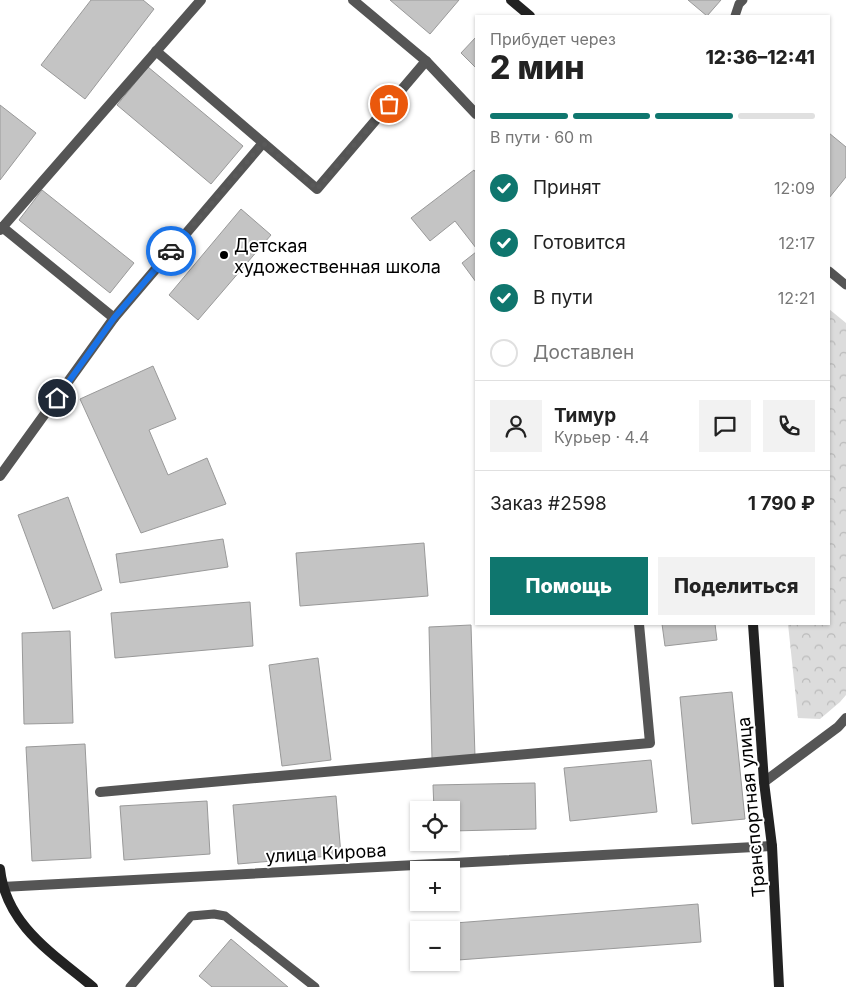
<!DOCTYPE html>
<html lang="ru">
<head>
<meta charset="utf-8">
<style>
	body { margin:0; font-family:Inter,sans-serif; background:#f2f2f2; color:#222; height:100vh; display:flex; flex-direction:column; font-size:19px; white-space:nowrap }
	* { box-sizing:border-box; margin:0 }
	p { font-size:16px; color:#767676 }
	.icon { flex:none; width:28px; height:28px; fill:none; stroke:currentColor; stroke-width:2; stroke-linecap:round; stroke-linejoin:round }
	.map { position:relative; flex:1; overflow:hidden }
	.drawer { position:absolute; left:475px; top:15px; width:355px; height:610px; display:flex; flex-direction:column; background:#fff; border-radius:0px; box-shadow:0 1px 4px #0004 }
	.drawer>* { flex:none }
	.controls { position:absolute; left:410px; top:801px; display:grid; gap:10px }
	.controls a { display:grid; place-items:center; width:50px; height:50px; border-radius:0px; background:#fff; box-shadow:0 1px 4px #0004; font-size:25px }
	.pin { position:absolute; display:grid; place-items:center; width:42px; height:42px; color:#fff; margin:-21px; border:2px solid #fff; border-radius:50%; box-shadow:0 1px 5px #0007 }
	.courier { position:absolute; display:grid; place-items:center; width:50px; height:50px; margin:-25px; border:4px solid #1a73e8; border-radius:50%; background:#fff; color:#222; box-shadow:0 1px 6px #0007 }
	.overview em { font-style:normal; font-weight:800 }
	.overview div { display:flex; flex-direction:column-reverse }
	.overview { display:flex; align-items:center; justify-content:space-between; height:85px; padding:0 15px }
	h1 { font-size:32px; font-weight:800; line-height:38px }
	.bar { display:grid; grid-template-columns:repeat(4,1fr); gap:8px 5px; align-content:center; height:60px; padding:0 15px }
	.bar i { height:6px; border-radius:4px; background:#e0e0e0 }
	.bar .current { background:#0f766e }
	.bar p { grid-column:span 4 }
	.line { display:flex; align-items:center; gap:12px; padding:0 15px; border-top:1px solid #e0e0e0 }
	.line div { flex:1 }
	.round { display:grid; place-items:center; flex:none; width:52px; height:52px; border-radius:0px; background:#f2f2f2 }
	ol { padding:0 15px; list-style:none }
	li { display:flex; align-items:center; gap:15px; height:55px }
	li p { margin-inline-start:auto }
	li .icon { padding:5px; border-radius:50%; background:#0f766e; color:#fff; stroke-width:4 }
	li:last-child { color:#767676 }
	li i { width:28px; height:28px; border:2px solid #e0e0e0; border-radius:50% }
	.cta { display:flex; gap:10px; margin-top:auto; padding:10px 15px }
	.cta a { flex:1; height:58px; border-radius:0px; background:#0f766e; color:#fff; font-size:20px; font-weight:800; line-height:58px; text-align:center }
	.cta a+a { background:#f2f2f2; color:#222 }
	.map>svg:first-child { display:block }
	.park { fill:url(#park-crowns) }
	.building { fill:#c4c4c4; stroke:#999 }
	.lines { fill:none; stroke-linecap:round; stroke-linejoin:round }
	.lane { stroke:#555; stroke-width:9 }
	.street { stroke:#555; stroke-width:10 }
	.secondary { stroke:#222; stroke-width:10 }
	.done { stroke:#595959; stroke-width:5; stroke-dasharray:0 9 }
	.route { stroke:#1a73e8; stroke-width:6 }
	.poi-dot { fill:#000; stroke:#fff; stroke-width:2 }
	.labels { text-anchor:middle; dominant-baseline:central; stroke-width:4; stroke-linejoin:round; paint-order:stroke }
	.poi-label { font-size:18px; fill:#000; stroke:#fff; text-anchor:start }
	.street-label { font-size:18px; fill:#000; stroke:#fff }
</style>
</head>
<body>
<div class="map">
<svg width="846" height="987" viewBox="0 0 846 987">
	<defs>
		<pattern id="park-crowns" width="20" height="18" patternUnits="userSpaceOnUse" patternTransform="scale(1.25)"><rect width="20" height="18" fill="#dcdcdc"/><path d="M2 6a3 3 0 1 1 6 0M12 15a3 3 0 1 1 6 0" fill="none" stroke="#bbb"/></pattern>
	</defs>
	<rect width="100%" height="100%" fill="#fff"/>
	<!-- park -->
	<polygon class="park" points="829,309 846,323 846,695 840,702 820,719 798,718 788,624 829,624"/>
	<!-- building -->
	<g class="building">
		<polygon points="91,0 143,0 154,9 85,99 41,65"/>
		<polygon points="390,0 459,0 430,34"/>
		<polygon points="688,0 721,0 707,16"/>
		<polygon points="476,37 476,68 461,53"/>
		<polygon points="148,67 243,146 211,184 117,105"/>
		<polygon points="0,105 36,133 0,180"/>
		<polygon points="829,133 846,147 846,177 829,198"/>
		<polygon points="474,170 476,173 476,248 455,221 430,241 411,218"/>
		<polygon points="42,190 134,263 110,293 19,220"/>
		<polygon points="241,209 271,235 198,320 169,295"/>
		<polygon points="476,252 476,282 462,263"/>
		<polygon points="153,366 176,419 149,430 168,475 207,458 226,504 141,533 80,399"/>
		<polygon points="68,497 102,590 53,609 18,515"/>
		<polygon points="223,539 228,567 120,583 116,554"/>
		<polygon points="424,543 428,596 300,606 296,553"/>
		<polygon points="250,602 253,646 115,658 111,613"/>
		<polygon points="662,624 715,624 717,640 665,646"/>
		<polygon points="471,625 475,757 432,759 429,627"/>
		<polygon points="70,631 73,723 24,724 22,633"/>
		<polygon points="318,658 331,760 282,766 269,665"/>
		<polygon points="732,692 745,819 692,824 680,697"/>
		<polygon points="85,744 91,858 32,861 26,747"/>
		<polygon points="651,760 657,812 570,821 564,768"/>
		<polygon points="535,783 536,829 451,831 451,810 434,810 433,785"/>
		<polygon points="336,796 341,855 238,864 233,805"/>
		<polygon points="207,801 210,854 124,860 120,806"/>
		<polygon points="698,904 701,942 458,960 455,923"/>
		<polygon points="231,939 288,987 212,987 199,976"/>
	</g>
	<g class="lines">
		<!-- lane -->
		<g class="lane">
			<polyline points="735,16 739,4 743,0"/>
			<polyline points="829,271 846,285"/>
			<polyline points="130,987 191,916 214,914 225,916 315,987"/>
		</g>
		<!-- street -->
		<g class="street">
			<polyline points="353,0 426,61 476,114"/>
			<polyline points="156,51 317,189 426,61"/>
			<polyline points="0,230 201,0"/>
			<polyline points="114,318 263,143"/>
			<polyline points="0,476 114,318 2,227"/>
			<polyline points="764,782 838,727 846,718"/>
			<polyline points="100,792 650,743 639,624"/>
			<polyline points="2,887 772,846"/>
		</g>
		<!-- secondary -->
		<g class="secondary">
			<polyline points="511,0 530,16"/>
			<polyline points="753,624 764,782 772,846 779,987"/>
			<path d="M0 869C6 925 52 953 93 987"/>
		</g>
	</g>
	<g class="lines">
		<!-- done -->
		<polyline class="done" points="171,251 263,143 317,189 389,104"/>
		<!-- route -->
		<polyline class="route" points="57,398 114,318 171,251"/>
	</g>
	<!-- markers -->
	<circle class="poi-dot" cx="224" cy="255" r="5"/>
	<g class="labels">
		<!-- poi labels -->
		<g class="poi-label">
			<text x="234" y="245">Детская<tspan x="234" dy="21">художественная школа</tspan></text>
		</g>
		<!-- street labels -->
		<g class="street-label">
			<text transform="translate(751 807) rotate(-95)">Транспортная улица</text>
			<text transform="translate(326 853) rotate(-3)">улица Кирова</text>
		</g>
	</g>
</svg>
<div class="controls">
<a><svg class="icon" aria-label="locate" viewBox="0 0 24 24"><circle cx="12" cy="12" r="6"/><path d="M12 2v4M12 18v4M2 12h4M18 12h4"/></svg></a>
<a>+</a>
<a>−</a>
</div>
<div class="pin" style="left:389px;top:104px;background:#ea580c"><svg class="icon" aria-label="bag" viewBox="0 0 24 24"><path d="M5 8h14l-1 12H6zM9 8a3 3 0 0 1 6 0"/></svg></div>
<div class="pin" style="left:57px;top:398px;background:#1f2937"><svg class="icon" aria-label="home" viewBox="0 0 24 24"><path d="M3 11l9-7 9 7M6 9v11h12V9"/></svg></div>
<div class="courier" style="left:171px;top:251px"><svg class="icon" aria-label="car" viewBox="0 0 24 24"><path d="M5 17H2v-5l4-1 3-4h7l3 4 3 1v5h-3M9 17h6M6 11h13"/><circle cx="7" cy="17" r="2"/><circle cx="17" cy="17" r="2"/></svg></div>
<section class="drawer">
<div class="overview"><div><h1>2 мин</h1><p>Прибудет через</p></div><em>12:36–12:41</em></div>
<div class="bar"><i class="current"></i><i class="current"></i><i class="current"></i><i></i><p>В пути · 60 m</p></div>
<ol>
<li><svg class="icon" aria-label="check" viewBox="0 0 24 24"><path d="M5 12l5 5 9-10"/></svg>Принят<p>12:09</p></li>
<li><svg class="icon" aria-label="check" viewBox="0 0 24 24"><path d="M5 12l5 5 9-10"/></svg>Готовится<p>12:17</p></li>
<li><svg class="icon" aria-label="check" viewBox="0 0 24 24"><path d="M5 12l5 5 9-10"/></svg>В пути<p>12:21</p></li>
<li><i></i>Доставлен</li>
</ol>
<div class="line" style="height:90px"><a class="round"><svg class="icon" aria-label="person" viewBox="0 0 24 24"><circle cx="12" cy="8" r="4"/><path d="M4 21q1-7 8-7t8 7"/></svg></a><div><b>Тимур</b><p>Курьер · 4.4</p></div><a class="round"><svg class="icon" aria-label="chat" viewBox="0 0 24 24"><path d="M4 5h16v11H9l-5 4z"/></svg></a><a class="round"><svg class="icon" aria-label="phone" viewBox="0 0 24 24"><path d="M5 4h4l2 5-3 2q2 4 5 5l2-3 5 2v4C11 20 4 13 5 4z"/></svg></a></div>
<div class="line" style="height:65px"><div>Заказ #2598</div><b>1 790 ₽</b></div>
<div class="cta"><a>Помощь</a><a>Поделиться</a></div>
</section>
</div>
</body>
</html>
